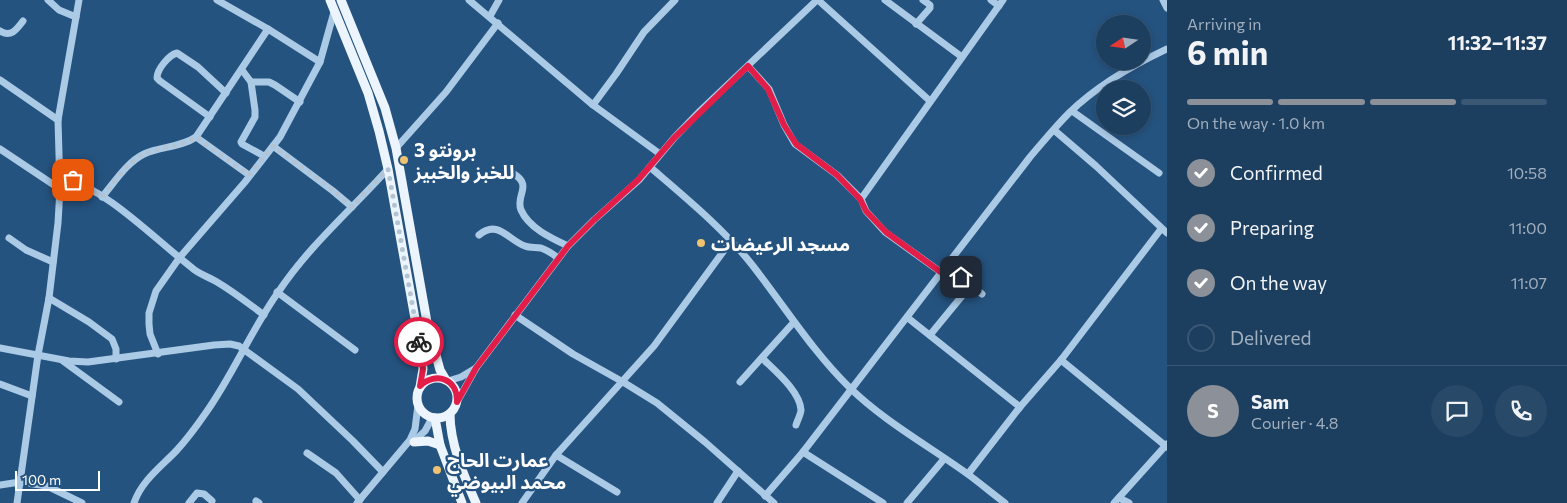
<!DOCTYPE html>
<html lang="en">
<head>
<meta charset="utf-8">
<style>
	body { margin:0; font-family:Commissioner,"Noto Sans Arabic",sans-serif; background:#294968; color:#f1f3f6; height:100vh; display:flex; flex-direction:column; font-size:19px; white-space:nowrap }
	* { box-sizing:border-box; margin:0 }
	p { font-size:16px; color:#a0aebd }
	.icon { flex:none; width:28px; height:28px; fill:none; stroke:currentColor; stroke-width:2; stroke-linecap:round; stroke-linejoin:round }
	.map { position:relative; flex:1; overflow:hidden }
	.details { display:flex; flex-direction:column; background:#1c3e5f; width:400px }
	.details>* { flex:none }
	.needle { width:32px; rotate:257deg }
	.buttons { position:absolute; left:1096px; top:15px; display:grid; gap:10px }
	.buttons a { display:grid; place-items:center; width:55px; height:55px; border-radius:50%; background:#1c3e5f; box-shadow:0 2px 8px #0003,0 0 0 1px #3a5774; font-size:25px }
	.scale { position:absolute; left:15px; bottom:12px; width:85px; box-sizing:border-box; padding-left:5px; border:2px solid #fff; border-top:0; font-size:14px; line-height:18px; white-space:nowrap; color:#fff; -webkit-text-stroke:4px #25537f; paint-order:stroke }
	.pin { position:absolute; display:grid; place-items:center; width:42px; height:42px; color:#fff; margin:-21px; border-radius:10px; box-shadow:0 2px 8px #0006 }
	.courier { position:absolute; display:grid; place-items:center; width:50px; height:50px; margin:-25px; border:4px solid #e11d48; border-radius:50%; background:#fff; color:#222; box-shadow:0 1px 6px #0007 }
	.headline em { font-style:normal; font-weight:700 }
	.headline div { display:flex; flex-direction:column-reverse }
	.headline { display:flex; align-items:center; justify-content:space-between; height:85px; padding:0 20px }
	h1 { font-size:32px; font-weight:700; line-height:38px }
	.bar { display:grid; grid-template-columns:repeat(4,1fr); gap:8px 5px; align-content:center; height:60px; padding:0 20px }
	.bar i { height:6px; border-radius:4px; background:#3a5774 }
	.bar .selected { background:#8c9099 }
	.bar p { grid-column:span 4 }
	.line { display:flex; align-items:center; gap:12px; padding:0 20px; border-top:1px solid #3a5774 }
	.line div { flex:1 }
	.round { display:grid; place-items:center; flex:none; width:52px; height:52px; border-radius:26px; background:#294968 }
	ol { padding:0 20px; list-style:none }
	li { display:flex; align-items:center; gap:15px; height:55px }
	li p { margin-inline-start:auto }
	li .icon { padding:5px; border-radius:50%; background:#8c9099; color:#fff; stroke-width:4 }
	li:last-child { color:#a0aebd }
	li i { width:28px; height:28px; border:2px solid #3a5774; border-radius:50% }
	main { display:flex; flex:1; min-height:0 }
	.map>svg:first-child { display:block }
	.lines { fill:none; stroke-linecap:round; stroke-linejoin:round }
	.minor { stroke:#abcae6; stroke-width:7 }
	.major { stroke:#ecf4fd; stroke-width:9 }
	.done { stroke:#b3c3d2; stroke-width:5; stroke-dasharray:0 9 }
	.route { stroke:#e11d48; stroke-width:6 }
	.poi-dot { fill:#efc170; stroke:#25537f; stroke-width:2 }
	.labels { text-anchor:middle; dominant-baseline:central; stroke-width:4.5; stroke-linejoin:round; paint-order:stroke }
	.poi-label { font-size:19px; font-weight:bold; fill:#fff; stroke:#25537f; text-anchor:start }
</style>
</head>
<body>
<main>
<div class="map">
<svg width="1167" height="503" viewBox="0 0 1167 503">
	<rect width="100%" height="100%" fill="#25537f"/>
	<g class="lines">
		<!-- minor -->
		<g class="minor">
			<polyline points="48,0 59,10 76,17"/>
			<polyline points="217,0 268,29 320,62"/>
			<polyline points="469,0 593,105 660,154"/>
			<polyline points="818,0 930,101"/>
			<polyline points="885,0 962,57"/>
			<polyline points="991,0 999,6"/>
			<polyline points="1163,0 1167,8"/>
			<polyline points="490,16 499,0"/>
			<polyline points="916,24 930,8 930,5 923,0"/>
			<path d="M0 31C11 38 17 29 23 21"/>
			<polyline points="748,66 769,89 784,125 795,144 837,175 861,199 866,211 885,232 942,273"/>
			<polyline points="242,70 251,82 255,110 255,117 241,142 242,144 264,156"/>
			<polyline points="0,80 58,120"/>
			<polyline points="251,82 269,82 275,85 300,102"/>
			<polyline points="593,105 616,74 644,32 675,0"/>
			<polyline points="1072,111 1159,173"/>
			<path d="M210 117 160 81 157 78C157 69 169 55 177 53L198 67 226 93"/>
			<polyline points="1054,130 1096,166 1167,233"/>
			<polyline points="196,137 249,175"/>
			<polyline points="273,146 333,191 352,207"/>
			<polyline points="396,148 446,92 498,23"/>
			<polyline points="0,149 60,189"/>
			<path d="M650 167C686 198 724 229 753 266 785 307 813 352 850 388 885 422 929 446 969 475 981 484 993 494 1005 503"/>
			<path d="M514 174C533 186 515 195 521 210 529 228 551 238 568 246"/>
			<path d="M60 175C110 192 150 235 191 267 198 274 209 277 217 282 234 292 249 304 264 315"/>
			<path d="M102 197C114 183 127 162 144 154 161 146 180 148 196 137L268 29"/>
			<polyline points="861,199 1003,0"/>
			<path d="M479 235C498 219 508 240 525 246 530 248 535 247 541 248 547 250 553 254 558 258"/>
			<polyline points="9,238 26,250 53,262"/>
			<polyline points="971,285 982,294"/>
			<polyline points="277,292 355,350"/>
			<polyline points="49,298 89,322 112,339 116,349 116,359"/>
			<polyline points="515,315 573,354 623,382 657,403 705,442 774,503"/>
			<polyline points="908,318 1020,407"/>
			<polyline points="930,335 971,285 948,266"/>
			<polyline points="0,348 69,361 88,362 214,345 230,344 239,346 298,389 353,441 383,472"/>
			<polyline points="158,354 150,334 149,324 149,313 156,291 180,257 245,182 280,137 320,62 334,12"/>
			<path d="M762 358C774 370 800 391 801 410 801 414 797 421 796 425"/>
			<polyline points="1061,360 1167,447"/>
			<polyline points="63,361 119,402"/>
			<polyline points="448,381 461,377 476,368"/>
			<polyline points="740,382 794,322"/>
			<polyline points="0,384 32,396"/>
			<polyline points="457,402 476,368 568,246 594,220 639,180 674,138 700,111 817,0"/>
			<polyline points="413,442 425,431 432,418"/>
			<polyline points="803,452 883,503"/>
			<polyline points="307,453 336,473 360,500"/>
			<polyline points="556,455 617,492"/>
			<polyline points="968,474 1020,407 1061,360 1161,229"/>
			<polyline points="0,485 20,482 47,486 82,503"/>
			<path d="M765 496 803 452 1030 157C1043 142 1055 127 1069 113 1097 86 1133 65 1167 49"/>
			<polyline points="1119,498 1129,503"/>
			<polyline points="256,501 259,503"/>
			<polyline points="17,503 38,355 49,298 58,223 60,189 58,120 79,0"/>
			<path d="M134 503C142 480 161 467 177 450 187 439 196 427 205 414 233 375 251 330 279 291 310 245 351 210 388 169"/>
			<polyline points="189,503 197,493 204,494 212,501"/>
			<polyline points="357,503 410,440 415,429 418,405"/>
			<polyline points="522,503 556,455 654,346 731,241"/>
			<polyline points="717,503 738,471"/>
			<polyline points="907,503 944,459"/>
			<polyline points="1114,503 1167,444"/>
		</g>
		<!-- major -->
		<g class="major">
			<polyline points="330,0 368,93 379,131 388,169 422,357 423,369 420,387"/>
			<polyline points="341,0 385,108 396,148 427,322 440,370 446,380"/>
			<circle cx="437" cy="398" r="20"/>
			<path d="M450 414C450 444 464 476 476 503"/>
			<polyline points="435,418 440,445 462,503"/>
			<polyline points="414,442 428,441 440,445"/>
		</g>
	</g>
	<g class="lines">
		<!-- done -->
		<path class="done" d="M73 180 102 197C114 183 127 162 144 154 161 146 180 148 196 137L249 175 273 146 333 190 352 207 388 169 419 342"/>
		<!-- route -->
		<path class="route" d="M419 342 423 369 420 386C436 371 458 379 457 402L476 368 568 246 594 220 638 180 674 138 748 66 768 89 784 125 796 144 837 175 860 199 866 211 886 232 942 273 948 266 961 277"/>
	</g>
	<!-- markers -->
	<g class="poi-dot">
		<circle cx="404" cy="160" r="5"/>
		<circle cx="701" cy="243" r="5"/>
		<circle cx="437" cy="470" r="5"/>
	</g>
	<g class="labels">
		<!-- poi labels -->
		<g class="poi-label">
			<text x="414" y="149">برونتو 3<tspan x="414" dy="22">للخبز والخبيز</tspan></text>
			<text x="711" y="243">مسجد الرعيضات</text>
			<text x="447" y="459">عمارت الحاج<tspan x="447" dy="22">محمد البيوضي</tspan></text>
		</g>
	</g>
</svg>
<div class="buttons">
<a><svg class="needle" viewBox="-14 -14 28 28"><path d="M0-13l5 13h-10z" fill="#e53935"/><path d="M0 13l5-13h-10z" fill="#a0aebd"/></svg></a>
<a><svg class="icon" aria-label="layers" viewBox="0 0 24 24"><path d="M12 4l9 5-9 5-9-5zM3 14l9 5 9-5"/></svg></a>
</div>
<div class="scale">100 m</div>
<div class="pin" style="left:73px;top:180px;background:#ea580c"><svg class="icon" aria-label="bag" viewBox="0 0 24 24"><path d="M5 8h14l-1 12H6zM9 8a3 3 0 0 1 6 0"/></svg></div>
<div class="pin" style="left:961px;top:277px;background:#1f2937"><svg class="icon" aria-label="home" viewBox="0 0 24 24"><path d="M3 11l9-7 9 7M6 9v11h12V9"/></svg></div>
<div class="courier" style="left:419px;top:342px"><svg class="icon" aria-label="bike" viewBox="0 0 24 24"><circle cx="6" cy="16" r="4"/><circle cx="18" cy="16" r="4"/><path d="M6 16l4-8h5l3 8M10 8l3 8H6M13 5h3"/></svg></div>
</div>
<section class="details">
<div class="headline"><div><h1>6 min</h1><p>Arriving in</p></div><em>11:32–11:37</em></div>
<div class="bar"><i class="selected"></i><i class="selected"></i><i class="selected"></i><i></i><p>On the way · 1.0 km</p></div>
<ol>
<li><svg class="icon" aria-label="check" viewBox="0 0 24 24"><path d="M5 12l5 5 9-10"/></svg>Confirmed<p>10:58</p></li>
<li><svg class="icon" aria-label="check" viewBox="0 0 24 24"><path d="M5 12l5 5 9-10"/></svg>Preparing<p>11:00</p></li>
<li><svg class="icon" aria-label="check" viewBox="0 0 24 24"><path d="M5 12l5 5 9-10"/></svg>On the way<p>11:07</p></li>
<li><i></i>Delivered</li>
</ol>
<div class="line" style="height:90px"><b class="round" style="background:#8c9099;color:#fff">S</b><div><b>Sam</b><p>Courier · 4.8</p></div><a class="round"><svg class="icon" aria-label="chat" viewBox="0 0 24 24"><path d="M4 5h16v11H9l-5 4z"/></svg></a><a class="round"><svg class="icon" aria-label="phone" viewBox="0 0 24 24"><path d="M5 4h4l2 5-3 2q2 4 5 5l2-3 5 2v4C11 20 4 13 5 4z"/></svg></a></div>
</section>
</main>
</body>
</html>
